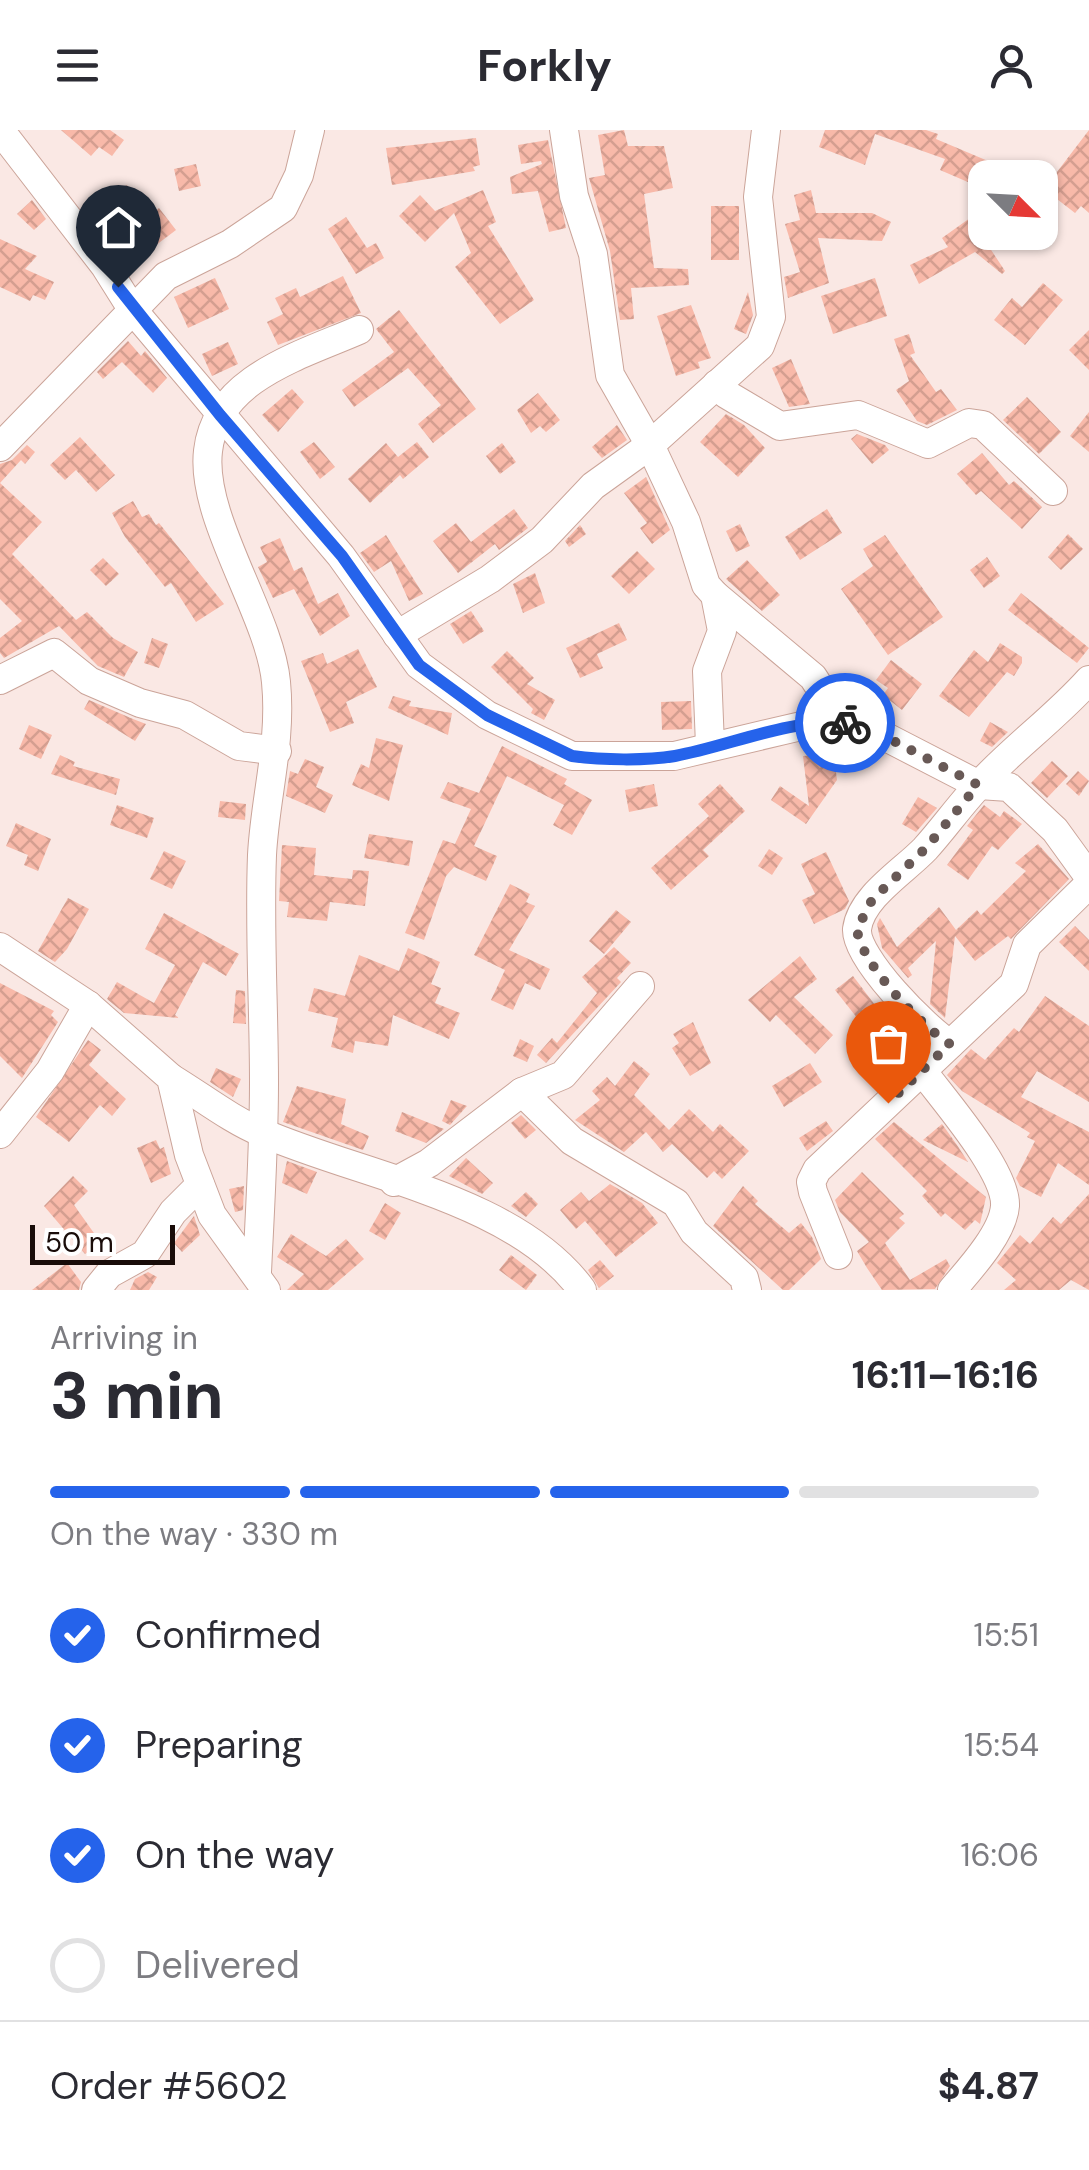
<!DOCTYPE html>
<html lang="en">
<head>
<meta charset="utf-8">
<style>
	body { margin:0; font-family:"DM Sans",sans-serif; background:#f2f2f3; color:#2b2b33; height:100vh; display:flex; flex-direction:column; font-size:38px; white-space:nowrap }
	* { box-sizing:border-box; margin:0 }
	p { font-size:32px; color:#7c7c81 }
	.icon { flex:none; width:55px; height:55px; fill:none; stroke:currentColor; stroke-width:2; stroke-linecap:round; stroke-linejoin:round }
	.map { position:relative; height:1160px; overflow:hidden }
	.panel { display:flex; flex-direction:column; background:#fff; flex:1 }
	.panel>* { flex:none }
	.needle { width:65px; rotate:114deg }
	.fabs { position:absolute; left:968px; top:30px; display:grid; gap:20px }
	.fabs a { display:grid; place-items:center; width:90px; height:90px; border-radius:20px; background:#fff; box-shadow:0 2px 8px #0004; font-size:50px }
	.scale { position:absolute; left:30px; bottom:25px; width:145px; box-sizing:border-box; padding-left:10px; border:5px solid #190c09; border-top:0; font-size:28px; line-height:35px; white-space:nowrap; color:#190c09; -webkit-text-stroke:8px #fff; paint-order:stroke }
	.pin { position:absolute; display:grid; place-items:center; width:85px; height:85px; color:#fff; margin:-102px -42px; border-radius:50% 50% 50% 0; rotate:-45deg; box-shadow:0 0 10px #0007 }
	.pin .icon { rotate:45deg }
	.courier { position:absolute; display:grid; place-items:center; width:100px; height:100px; margin:-50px; border:8px solid #2563eb; border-radius:50%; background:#fff; color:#222; box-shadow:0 2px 12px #0007 }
	.summary em { font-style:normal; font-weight:700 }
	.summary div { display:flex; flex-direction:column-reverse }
	.summary { display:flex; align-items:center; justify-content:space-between; height:170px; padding:0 50px }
	h1 { font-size:65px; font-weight:700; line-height:75px }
	.bar { display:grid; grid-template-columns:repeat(4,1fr); gap:15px 10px; align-content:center; height:120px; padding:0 50px }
	.bar i { height:12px; border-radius:8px; background:#e1e1e2 }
	.bar .selected { background:#2563eb }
	.bar p { grid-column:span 4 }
	.line { display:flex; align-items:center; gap:25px; padding:0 50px; border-top:2px solid #e1e1e2 }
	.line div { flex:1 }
	ol { padding:0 50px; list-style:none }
	li { display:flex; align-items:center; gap:30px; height:110px }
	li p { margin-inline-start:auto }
	li .icon { padding:10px; border-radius:50%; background:#2563eb; color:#fff; stroke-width:4 }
	li:last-child { color:#7c7c81 }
	li i { width:55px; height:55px; border:5px solid #e1e1e2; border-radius:50% }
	header { display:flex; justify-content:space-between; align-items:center; height:130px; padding:0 50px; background:#fff; font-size:45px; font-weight:700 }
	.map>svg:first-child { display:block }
	.building { fill:url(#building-cross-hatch) }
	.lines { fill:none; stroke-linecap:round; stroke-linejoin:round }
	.minor-casing { stroke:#cba499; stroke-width:30 }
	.minor { stroke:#fff; stroke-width:28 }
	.done { stroke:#685956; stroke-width:10; stroke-dasharray:0 18 }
	.route { stroke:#2563eb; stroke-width:12 }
</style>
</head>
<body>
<header><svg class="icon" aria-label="menu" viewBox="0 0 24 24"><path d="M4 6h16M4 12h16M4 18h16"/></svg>Forkly<svg class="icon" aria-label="person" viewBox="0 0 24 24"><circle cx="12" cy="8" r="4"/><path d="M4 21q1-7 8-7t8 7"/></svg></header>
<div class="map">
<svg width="1089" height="1160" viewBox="0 0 1089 1160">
	<defs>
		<pattern id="building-cross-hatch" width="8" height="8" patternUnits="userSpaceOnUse" patternTransform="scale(2.5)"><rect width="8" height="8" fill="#f8b9a9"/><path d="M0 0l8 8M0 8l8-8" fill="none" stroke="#d49e90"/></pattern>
	</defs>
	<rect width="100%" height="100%" fill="#fae8e4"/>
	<!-- building -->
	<g class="building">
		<polygon points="61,0 110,0 124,10 112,26 99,17 91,26"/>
		<polygon points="624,0 628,16 664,16 673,58 644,64 654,138 688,139 689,155 631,158 634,189 620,190 610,121 589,48 605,45 598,5"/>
		<polygon points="825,0 926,0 938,4 936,9 988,31 977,56 940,40 945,29 875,4 865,35 819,17"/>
		<polygon points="1089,0 1089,83 1081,76 1075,83 1044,59"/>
		<polygon points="476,8 480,35 473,37 475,41 392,55 386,18"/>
		<polygon points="548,10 566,98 549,102 538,61 512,64 510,47 542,34 541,31 521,34 518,15"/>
		<polygon points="196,34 201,56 179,61 174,39"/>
		<polygon points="127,55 145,89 159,78 176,100 135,131 118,110 131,99 112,63"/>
		<polygon points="483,60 496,92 488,96 534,170 500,194 455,137 471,123 454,83 425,112 399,86 420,65 435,81"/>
		<polygon points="811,60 816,83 872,83 891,92 882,111 818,108 829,153 788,168 784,147 800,142 785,94 800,90 794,65"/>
		<polygon points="32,70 46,89 34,100 17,84"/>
		<rect x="711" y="76" width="28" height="54"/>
		<polygon points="346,87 367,118 376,113 384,128 356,144 328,99"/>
		<polygon points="970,88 1005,141 1002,144 975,122 919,154 910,135 948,117 942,108"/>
		<polygon points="0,109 37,126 25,139 54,152 45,170 33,165 30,171 0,157"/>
		<polygon points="343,146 361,183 278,215 267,192 283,184 275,168 296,158 300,167"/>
		<polygon points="215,148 229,179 188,198 174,167"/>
		<polygon points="875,148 887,186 833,204 821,166"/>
		<polygon points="1043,153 1063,170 1025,215 994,190 1012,168 1022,177"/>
		<polygon points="748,162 753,185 746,204 734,199"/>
		<polygon points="691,175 711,228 698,232 700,238 676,246 657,186"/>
		<polygon points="399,180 476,279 433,313 418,294 441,275 408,238 354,277 342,260 394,222 376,199"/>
		<polygon points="1089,200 1089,240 1069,220"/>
		<polygon points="909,204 915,223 910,225 936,262 941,259 957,280 927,295 917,291 896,260 909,251 894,209"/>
		<polygon points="128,211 141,226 145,221 167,248 153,263 122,232 103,249 97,242"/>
		<polygon points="228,212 238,234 212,246 202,224"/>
		<polygon points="791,229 810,274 789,277 772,238"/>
		<polygon points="292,259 304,272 278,302 262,285"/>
		<polygon points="538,263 560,290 546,302 540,296 531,303 517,280"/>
		<polygon points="1027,267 1061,302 1039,324 1003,290"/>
		<polygon points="1089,282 1089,322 1070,306"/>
		<polygon points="726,284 744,295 765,318 738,347 700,312"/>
		<polygon points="617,295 627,310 602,328 592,317"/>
		<polygon points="857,304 885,315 889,320 872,334 851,309"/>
		<polygon points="80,307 115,345 96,362 76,340 65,350 50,335"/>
		<polygon points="314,312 335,337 320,349 300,322"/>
		<polygon points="417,312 429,327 403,349 400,345 370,373 348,349 386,313 398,327"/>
		<polygon points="502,313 516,332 500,344 486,326"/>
		<polygon points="27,315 35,322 25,334 21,330 0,353 42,392 12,424 76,490 87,482 113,508 138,522 124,547 98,536 59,496 4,528 0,523 0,508 22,491 0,469 0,334 12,330"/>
		<polygon points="982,323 1009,355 1014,351 1042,377 1022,399 981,361 976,365 957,344"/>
		<polygon points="646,347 670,400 652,414 640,398 647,393 624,363"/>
		<polygon points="133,371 142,387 149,384 156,395 159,393 224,474 196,492 171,453 165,457 125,407 112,383"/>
		<polygon points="514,379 528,398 499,420 495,414 458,443 433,411 456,393 471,412"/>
		<polygon points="827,379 842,403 800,430 785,407"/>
		<polygon points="740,394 750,416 736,422 726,401"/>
		<polygon points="580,395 586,404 569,417 565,411"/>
		<polygon points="1068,404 1083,419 1061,440 1048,427"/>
		<polygon points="386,405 423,464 409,471 391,431 374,442 360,423"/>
		<polygon points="885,405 943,487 888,525 841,459 873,436 863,419"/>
		<polygon points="280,408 294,441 302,437 318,474 338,463 350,486 320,506 294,459 273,468 258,437 267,432 260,417"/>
		<polygon points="637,421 655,439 629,464 611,446"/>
		<polygon points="987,427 1000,446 984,458 970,440"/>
		<polygon points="103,428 119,444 106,456 90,440"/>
		<polygon points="747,430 780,465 762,481 726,449"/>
		<polygon points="535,443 545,473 523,483 513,454"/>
		<polygon points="1021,463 1089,518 1077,533 1008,480"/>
		<polygon points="471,481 484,501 463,514 450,494"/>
		<polygon points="619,493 627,510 597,524 603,538 580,548 566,518"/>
		<polygon points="152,508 168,514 159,538 144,533"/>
		<polygon points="1000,513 1022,527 1022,533 1014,546 1007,542 969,587 939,566 974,520 988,532"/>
		<polygon points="358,519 377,557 346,572 354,593 330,602 301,531 323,523 327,534"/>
		<polygon points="507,521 534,548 527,554 555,570 544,590 531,583 533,579 491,537"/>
		<polygon points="891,530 922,554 902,580 883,565 888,558 876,550"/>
		<polygon points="393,566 411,571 409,576 452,583 448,605 388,578"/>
		<polygon points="89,570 133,589 146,594 135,611 84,579"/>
		<polygon points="691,571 692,599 662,600 661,572"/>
		<polygon points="990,592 1008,602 992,617 980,611"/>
		<polygon points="29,595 52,605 41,629 19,619"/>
		<polygon points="376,608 403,615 389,671 352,655 361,634 369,638"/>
		<polygon points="832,611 837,650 806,694 771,670 780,656 809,676 803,626 815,625 814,614"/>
		<polygon points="502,616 567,649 564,654 592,670 572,705 553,695 564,675 507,646 474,716 497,726 486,751 454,737 446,746 424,810 405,803 443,710 455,714 471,679 440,668 448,652 479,663"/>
		<polygon points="60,625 75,632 73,636 120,649 116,665 51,644"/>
		<polygon points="305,629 324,637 316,657 333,665 325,683 286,666 290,641 298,644"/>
		<polygon points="1052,631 1068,646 1047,668 1031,653"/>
		<polygon points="1078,641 1089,651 1079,666 1066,654"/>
		<polygon points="654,654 658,676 629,682 625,660"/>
		<polygon points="720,654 745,681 703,720 709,726 671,760 651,738 709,686 698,674"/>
		<polygon points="918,667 937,678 916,702 902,694"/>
		<polygon points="220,671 246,674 245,690 218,687"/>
		<polygon points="117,675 154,688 147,708 110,695"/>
		<polygon points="984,675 1000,687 1004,681 1022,694 998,720 992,716 968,750 947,735 973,700 967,696"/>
		<polygon points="16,693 51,709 38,741 24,735 28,725 6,716"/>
		<polygon points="369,704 413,711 409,736 364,728"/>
		<polygon points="1038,714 1069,749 1011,809 1008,806 975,831 955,806 945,888 930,874 936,811 908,838 912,845 908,848 882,818 877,794 880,788 897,817 939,777 956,800 977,780 981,785 1026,741 1015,733"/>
		<polygon points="282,715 316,718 314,745 352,749 353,740 369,741 365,776 330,772 327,791 287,787 289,772 279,771"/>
		<polygon points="769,719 783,728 772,745 758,736"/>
		<polygon points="164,721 186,731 172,759 150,749"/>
		<polygon points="826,722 849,771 845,779 814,794 802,770 815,764 801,734"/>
		<polygon points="510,754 530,764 526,772 535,776 509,820 550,839 540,860 525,853 513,880 491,870 505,840 474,825"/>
		<polygon points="68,768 89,779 67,819 55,832 38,821"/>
		<polygon points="616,780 631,792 604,824 589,811"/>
		<polygon points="164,783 239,824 226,846 203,832 175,885 179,888 124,883 107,869 117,852 154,873 175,835 145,819"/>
		<polygon points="1075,796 1089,810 1089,841 1059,812"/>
		<polygon points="614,817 631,833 617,848 621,852 546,933 537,925 552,908 557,913 597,863 582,847"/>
		<polygon points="408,818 440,832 431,854 441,858 435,873 460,883 449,909 393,885 388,916 355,911 353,923 331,917 338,888 308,881 314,858 345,866 359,825 399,841"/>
		<polygon points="800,826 817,849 794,867 833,905 815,924 776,885 770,892 748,870"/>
		<polygon points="853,846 875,875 858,889 835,860"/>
		<polygon points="0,853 54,881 51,885 58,892 22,948 0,926"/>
		<polygon points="236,860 245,861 246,894 233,893"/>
		<polygon points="1045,866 1089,896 1089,972 1037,941 1021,967 1089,1002 1089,1055 1058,1033 1041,1067 1020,1056 1016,1048 1035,1011 1027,1007 1030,1003 962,961 947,945 971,919 985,930 1014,898 1019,902"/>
		<polygon points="693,892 711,933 690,946 672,918 679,913 673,904"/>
		<polygon points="907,900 920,913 910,920 895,909"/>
		<polygon points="520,909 534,916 527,932 513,926"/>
		<polygon points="88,910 101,920 89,935 126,969 112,986 100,975 69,1012 36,987"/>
		<polygon points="634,931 650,944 634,965 669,1000 689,979 713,1002 720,994 749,1021 722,1049 714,1041 707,1048 672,1014 663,1022 646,1002 624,1022 575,990 600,970 592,961 607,947 615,956"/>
		<polygon points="810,933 822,952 784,977 772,956"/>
		<polygon points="216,938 241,949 233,967 210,952"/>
		<polygon points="297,956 346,969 341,994 369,1006 363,1020 283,992"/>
		<polygon points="451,970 467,976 450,995 442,991"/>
		<polygon points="402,982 444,999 426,1013 395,1001"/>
		<polygon points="521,985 536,1000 525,1009 511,993"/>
		<polygon points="826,991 833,1001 807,1021 799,1008"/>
		<polygon points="894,992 986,1067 980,1094 975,1090 965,1100 945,1083 941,1087 922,1066 927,1061 875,1009"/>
		<polygon points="942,994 957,1015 968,1032 923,1010"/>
		<polygon points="156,1010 160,1019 164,1017 171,1044 151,1053 137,1018"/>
		<polygon points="466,1028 493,1053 482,1064 449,1046"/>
		<polygon points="287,1031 317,1042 307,1064 282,1053"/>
		<polygon points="862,1042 904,1084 899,1088 905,1093 885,1113 910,1150 946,1129 950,1136 935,1159 882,1160 867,1138 857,1121 869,1112 840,1082 835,1070"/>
		<polygon points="73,1046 88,1061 74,1075 101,1113 85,1124 44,1076"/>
		<polygon points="610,1054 642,1073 658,1093 616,1127 585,1091 576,1099 560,1080 581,1062 589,1071"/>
		<polygon points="244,1056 243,1080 235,1082 229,1059"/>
		<polygon points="743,1056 758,1071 755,1074 789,1103 801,1093 812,1107 821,1129 789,1160 783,1160 713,1096"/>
		<polygon points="526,1062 538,1074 526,1087 511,1076"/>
		<polygon points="1089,1064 1089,1160 1071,1150 1059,1160 1004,1160 1016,1150 997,1133 1020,1105 1030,1114 1053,1087 1061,1094"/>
		<polygon points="385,1073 401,1083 385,1110 369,1101"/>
		<polygon points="194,1086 200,1105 182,1122 174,1113"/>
		<polygon points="291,1104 326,1126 346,1109 364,1129 328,1160 287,1160 304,1144 277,1127"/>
		<polygon points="511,1125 537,1145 526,1160 499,1140"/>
		<polygon points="600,1130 614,1146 599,1158 588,1140"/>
		<polygon points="67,1133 81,1152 79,1160 32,1160"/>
		<polygon points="148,1142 157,1147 149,1160 130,1160 135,1149"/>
	</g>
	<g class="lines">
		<defs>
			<g id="minor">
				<polyline points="0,0 105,136 132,179 341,426 419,535 487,585 572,626 674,626 801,596 842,592 886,607 979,655 1009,657 1055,700 1089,747"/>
				<polyline points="564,0 574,66 593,124 610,245 650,315 686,392 706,455 715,465 722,501 707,541 710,615"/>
				<polyline points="717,254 726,264 780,296 858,285 928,314 969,293 983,295 1053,361"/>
				<polyline points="0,317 166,146 230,114 283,78 299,45 310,0"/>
				<polyline points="715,465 813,547 842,592"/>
				<polyline points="397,505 490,449 542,410 593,356 650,315 760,216 771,187 758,67 766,0"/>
				<polyline points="0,550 54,523 89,551 140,573 185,585 239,616 277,621"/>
				<polyline points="0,817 88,875 171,948 189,1025 212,1085 266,1160"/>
				<path d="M950 914C926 899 855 828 857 799 861 767 904 741 925 719 944 698 960 675 979 655 1014 617 1055 588 1089 550"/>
				<path d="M921 939C942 968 1007 1041 1005 1076 1003 1103 970 1139 952 1160"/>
				<path d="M171 948C201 966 231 990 263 1003 362 1046 516 1069 582 1160"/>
				<polyline points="522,962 563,945 640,856"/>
				<polyline points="0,1004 50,941 88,875"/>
				<polyline points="394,1052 429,1033 522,962 572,1011 676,1073 694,1102 744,1148 747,1160"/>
				<polyline points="838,1125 813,1062 811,1052 817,1040 1014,854 1027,815 1089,754"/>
				<path d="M257 1142C260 1079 264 1015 264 953 264 877 259 801 262 725 265 667 282 612 276 552 270 485 200 388 208 321 216 248 302 225 359 200"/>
				<polyline points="96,1160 109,1144 145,1124 173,1082 200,1055"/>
			</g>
		</defs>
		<!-- minor casing -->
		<use href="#minor" class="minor-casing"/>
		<!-- minor -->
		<use href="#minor" class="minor"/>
	</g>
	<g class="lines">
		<!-- done -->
		<path class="done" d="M845 593 886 607 978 655 926 718 872 770 857 799C860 833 921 896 950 914L888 973"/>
		<!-- route -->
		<path class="route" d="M118 157 220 285 342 426 419 535 487 585 572 626C603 630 644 631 675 626 730 616 787 589 845 593"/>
	</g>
</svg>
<div class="fabs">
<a><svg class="needle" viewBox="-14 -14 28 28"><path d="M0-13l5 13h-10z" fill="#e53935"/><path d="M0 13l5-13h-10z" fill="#7c7c81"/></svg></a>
</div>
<div class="scale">50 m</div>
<div class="pin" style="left:888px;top:973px;background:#ea580c"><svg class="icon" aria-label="bag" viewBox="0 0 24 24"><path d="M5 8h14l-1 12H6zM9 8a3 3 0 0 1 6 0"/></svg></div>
<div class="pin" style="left:118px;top:157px;background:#1f2937"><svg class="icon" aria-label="home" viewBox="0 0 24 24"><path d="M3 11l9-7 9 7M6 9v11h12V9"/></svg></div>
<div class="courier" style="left:845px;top:593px"><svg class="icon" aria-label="bike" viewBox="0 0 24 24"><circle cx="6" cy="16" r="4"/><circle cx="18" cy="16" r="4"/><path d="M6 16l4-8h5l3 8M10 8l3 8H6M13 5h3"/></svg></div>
</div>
<section class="panel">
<div class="summary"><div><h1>3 min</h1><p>Arriving in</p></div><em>16:11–16:16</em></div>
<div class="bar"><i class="selected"></i><i class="selected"></i><i class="selected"></i><i></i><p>On the way · 330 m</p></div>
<ol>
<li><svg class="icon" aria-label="check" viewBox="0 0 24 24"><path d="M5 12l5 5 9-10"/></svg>Confirmed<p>15:51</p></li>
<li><svg class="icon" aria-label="check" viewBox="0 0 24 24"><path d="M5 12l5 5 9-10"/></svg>Preparing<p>15:54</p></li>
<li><svg class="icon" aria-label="check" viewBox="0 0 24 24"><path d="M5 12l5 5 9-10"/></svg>On the way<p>16:06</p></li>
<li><i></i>Delivered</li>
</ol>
<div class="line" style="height:130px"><div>Order #5602</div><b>$4.87</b></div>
</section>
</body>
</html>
